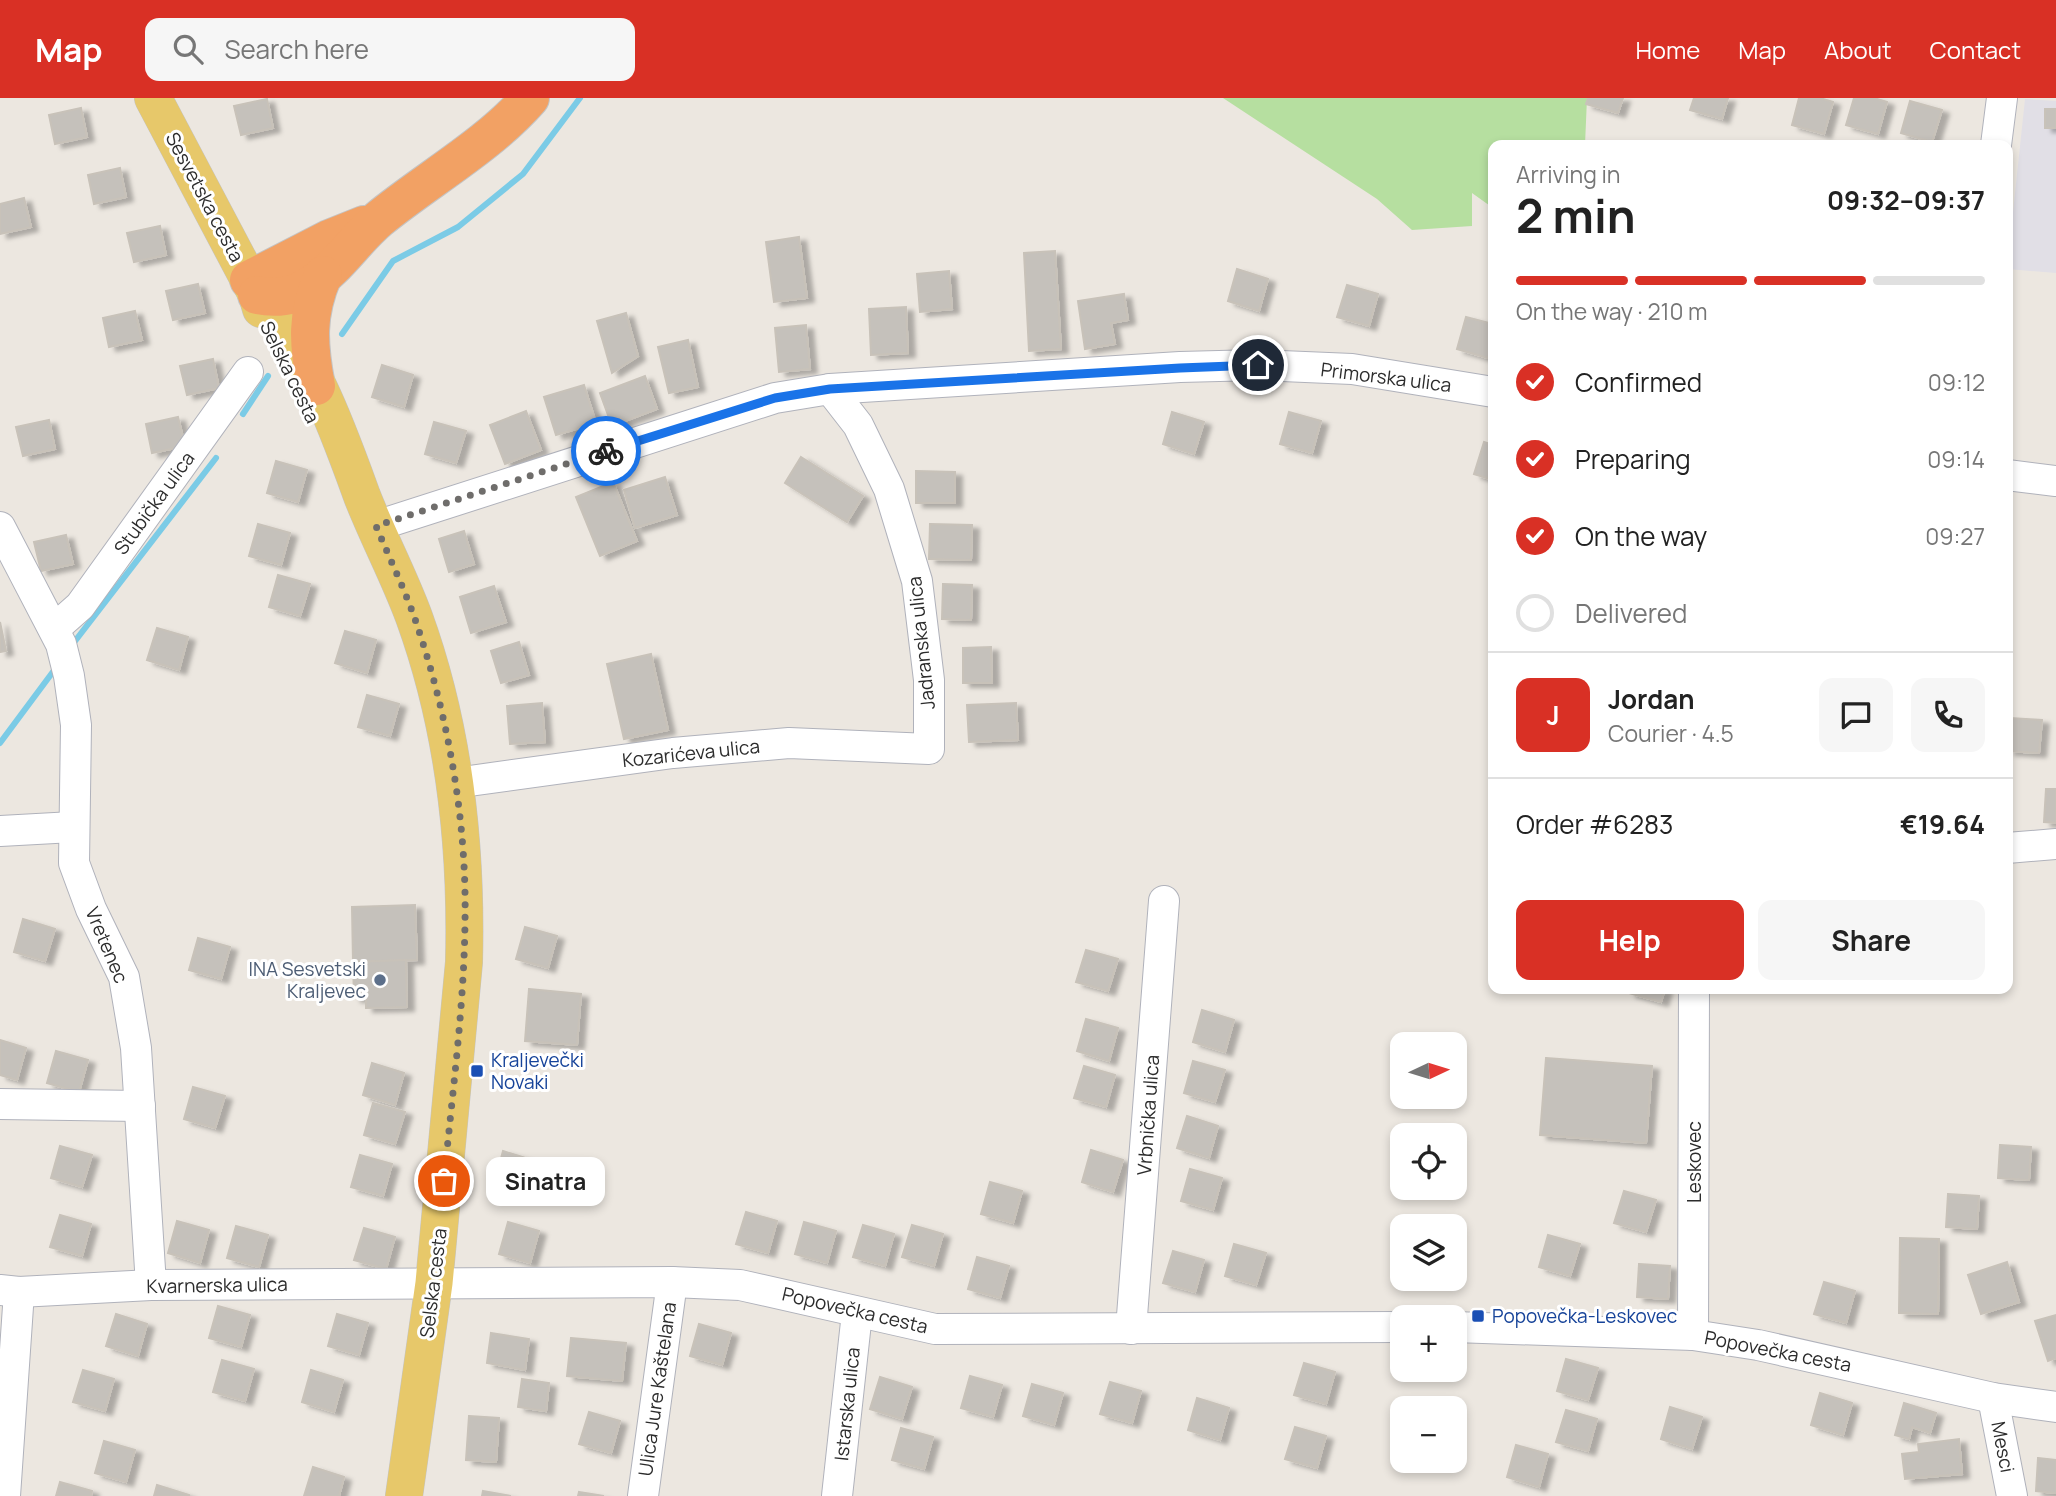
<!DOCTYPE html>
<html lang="en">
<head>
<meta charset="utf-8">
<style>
	body { margin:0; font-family:Manrope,sans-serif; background:#f6f6f6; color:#222; height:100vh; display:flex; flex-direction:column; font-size:26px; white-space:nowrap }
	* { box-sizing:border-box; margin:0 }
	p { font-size:23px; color:#767676 }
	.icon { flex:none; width:38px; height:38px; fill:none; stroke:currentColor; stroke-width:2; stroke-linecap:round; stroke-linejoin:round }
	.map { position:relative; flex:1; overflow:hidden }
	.details { position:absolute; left:1488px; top:42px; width:525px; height:854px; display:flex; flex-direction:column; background:#fff; border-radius:14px; box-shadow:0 4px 10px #0003 }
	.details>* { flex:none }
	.needle { width:46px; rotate:86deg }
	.fabs { position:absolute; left:1390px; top:934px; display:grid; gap:14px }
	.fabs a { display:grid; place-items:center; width:77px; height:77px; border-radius:14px; background:#fff; box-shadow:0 4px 10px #0003; font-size:35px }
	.pin { position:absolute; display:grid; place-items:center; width:60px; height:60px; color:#fff; margin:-30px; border:4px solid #fff; border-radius:50%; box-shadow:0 2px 7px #0007 }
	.courier { position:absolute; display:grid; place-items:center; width:70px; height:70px; margin:-35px; border:5px solid #1a73e8; border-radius:50%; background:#fff; color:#222; box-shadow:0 2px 9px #0007 }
	.bubble { position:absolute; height:49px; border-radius:14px; background:#fff; box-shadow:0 4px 10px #0003; font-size:23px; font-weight:700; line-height:49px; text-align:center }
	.head em { font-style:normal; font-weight:700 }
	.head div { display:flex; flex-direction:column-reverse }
	.head { display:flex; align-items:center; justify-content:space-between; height:119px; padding:0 28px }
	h1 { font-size:46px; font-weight:700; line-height:52px }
	.bar { display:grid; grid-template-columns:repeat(4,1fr); gap:10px 7px; align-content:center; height:84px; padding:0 28px }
	.bar i { height:9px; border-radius:5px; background:#e0e0e0 }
	.bar .current { background:#d93025 }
	.bar p { grid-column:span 4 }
	.line { display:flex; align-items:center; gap:18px; padding:0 28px; border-top:2px solid #e0e0e0 }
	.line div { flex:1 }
	.round { display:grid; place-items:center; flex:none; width:74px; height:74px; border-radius:14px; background:#f6f6f6 }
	ol { padding:0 28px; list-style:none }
	li { display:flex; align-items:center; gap:21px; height:77px }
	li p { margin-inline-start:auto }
	li .icon { padding:7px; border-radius:50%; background:#d93025; color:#fff; stroke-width:4 }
	li:last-child { color:#767676 }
	li i { width:38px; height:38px; border:4px solid #e0e0e0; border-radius:50% }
	.primary-button { display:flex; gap:14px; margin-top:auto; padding:14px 28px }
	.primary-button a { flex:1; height:80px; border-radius:14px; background:#d93025; color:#fff; font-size:28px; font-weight:700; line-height:80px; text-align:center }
	.primary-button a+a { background:#f6f6f6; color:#222 }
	header { display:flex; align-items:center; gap:42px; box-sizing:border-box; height:98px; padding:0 35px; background:#d93025; color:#fff }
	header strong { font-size:33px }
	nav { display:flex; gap:38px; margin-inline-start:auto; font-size:24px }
	.search { width:490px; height:63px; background:#f6f6f6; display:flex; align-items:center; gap:18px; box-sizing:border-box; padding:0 24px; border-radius:14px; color:#767676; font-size:26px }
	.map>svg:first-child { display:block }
	.industrial { fill:#e1dfe6 }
	.green { fill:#b6dfa0 }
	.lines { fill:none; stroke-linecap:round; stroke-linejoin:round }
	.stream { stroke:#7bcbe6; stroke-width:6 }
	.building { fill:#c5c1bb; stroke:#c8c2b9; stroke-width:2; filter:url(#shadow) }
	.minor-casing { stroke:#b0b2bb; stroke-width:32 }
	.major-casing { stroke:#c4c4c4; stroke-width:38 }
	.highway-casing { stroke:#c4c4c4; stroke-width:40 }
	.minor { stroke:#fff; stroke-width:30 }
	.major { stroke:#e7c86a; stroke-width:37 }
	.highway { stroke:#f2a164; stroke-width:38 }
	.done { stroke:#6f6d6b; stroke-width:7; stroke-dasharray:0 12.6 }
	.route { stroke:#1a73e8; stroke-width:9 }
	.service-dot { fill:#5c6f8a; stroke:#fff; stroke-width:2.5 }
	.transit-dot { fill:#1a4fb4; stroke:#fff; stroke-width:2.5 }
	.labels { text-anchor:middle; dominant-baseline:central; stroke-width:6; stroke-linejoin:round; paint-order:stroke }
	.street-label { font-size:19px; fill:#2c2c2c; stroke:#fff }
	.service-label { font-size:19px; fill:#4e5e75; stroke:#fff; text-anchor:end }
	.transit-label { font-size:19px; fill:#164399; stroke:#fff; text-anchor:start }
</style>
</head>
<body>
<header>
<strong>Map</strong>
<div class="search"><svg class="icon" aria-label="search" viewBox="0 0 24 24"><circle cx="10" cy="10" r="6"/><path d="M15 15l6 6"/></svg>Search here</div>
<nav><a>Home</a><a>Map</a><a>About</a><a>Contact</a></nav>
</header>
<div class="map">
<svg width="2056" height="1398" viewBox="0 0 2056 1398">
	<defs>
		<filter id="shadow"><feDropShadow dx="7" dy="4" stdDeviation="2" flood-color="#0004"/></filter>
	</defs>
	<rect width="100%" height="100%" fill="#ece7e0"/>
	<!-- industrial -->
	<polygon class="industrial" points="2025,1 2056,3 2056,175 2007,171"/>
	<!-- green -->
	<polygon class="green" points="1223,0 1587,0 1585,47 1493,47 1493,110 1472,95 1472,128 1412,132 1377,101"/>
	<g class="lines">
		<!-- stream -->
		<g class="stream">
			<polyline points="342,236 393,163 458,129 523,76 580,0"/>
			<polyline points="243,316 268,278"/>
			<polyline points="72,547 216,360"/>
			<polyline points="0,645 58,567"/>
		</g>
	</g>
	<!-- building -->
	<g class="building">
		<polygon points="1588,0 1623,0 1618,15 1586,6"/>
		<polygon points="1694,0 1728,0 1722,21 1690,12"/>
		<polygon points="1799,0 1820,0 1833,4 1824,36 1792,27"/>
		<polygon points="1854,0 1874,0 1887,4 1878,36 1846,27"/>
		<polygon points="267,1 273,30 241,37 234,8"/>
		<polygon points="1910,3 1942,12 1932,44 1901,35"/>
		<polygon points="81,10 87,39 55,46 49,17"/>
		<rect x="2045" y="11" width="11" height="19"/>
		<polygon points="120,70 126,99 94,106 88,77"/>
		<polygon points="24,100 31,129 0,136 0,106"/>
		<polygon points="160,128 166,157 134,164 127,135"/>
		<polygon points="799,139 807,200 774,204 766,144"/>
		<polygon points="1055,153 1061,251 1029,253 1024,155"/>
		<polygon points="1237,171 1268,181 1259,213 1228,203"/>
		<polygon points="949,173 952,211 920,214 917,176"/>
		<polygon points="198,186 205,215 173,222 166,193"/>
		<polygon points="1347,187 1378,196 1369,228 1337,219"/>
		<polygon points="1124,196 1128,222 1111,225 1115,246 1085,251 1078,203"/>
		<polygon points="906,209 908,255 871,257 869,211"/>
		<polygon points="135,213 142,242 109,249 103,220"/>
		<polygon points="626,215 638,258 612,275 597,223"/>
		<polygon points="1466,219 1493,226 1493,245 1488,260 1457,251"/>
		<polygon points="806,227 810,271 779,274 775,230"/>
		<polygon points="688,242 698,289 669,295 658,249"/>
		<polygon points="213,261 219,290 187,297 180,268"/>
		<polygon points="382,267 413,277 404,309 372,299"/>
		<polygon points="645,278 657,311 612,328 600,295"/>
		<polygon points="584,287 596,325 556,337 544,299"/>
		<polygon points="526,313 541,352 505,366 490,327"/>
		<polygon points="1172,314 1204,324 1194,356 1163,346"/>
		<polygon points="1289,314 1321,323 1312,355 1280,346"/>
		<polygon points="178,319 185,348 152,355 146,326"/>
		<polygon points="49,322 55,351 23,358 16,329"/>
		<polygon points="434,324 466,333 456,365 425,356"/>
		<polygon points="1484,344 1493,347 1493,382 1474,376"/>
		<polygon points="801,359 863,398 847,424 785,385"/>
		<polygon points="276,363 307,372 298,404 267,395"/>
		<polygon points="916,373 955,374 955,405 916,405"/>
		<polygon points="665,379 677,417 635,430 624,392"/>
		<polygon points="613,384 637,443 600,458 576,399"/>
		<polygon points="258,426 290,435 281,467 249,458"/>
		<polygon points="930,426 972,427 971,462 929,461"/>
		<polygon points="464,433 474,466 449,474 439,441"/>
		<polygon points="66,437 73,466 41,473 34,444"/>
		<polygon points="278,477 310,486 300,518 269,509"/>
		<polygon points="943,486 972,487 971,522 942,521"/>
		<polygon points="494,488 506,524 471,535 460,499"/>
		<polygon points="0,524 6,553 0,554"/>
		<polygon points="157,530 188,539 179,572 147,562"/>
		<polygon points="345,533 376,542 367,575 335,565"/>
		<polygon points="519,544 529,577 501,585 491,553"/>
		<polygon points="991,549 992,585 963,585 963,550"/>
		<polygon points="651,556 668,632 624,641 607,566"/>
		<polygon points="367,597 399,606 390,638 358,629"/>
		<polygon points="542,605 545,644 510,646 507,608"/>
		<polygon points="1016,605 1018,642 969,644 967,607"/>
		<polygon points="2010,620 2042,622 2039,655 2008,653"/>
		<polygon points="2046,691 2056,691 2056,725 2044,724"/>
		<polygon points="415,807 417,862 353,864 352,809"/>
		<polygon points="23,821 55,831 45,863 14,854"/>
		<polygon points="525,829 557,838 548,870 516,861"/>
		<polygon points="198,840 230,849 221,881 189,872"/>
		<polygon points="1086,852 1118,861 1108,893 1076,884"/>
		<polygon points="406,862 407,909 366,910 366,900 354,900 353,864"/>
		<polygon points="529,891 581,896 577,947 525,943"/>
		<polygon points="1630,891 1665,891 1661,904 1629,895"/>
		<polygon points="1202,912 1234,922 1225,954 1193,944"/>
		<polygon points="1086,921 1118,930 1109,963 1077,953"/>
		<polygon points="0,942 26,950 17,982 0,977"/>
		<polygon points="56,953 88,962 79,994 47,985"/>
		<polygon points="1546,960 1652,968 1646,1045 1540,1037"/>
		<polygon points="1193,963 1225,972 1215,1004 1184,995"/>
		<polygon points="372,965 404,975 395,1007 363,997"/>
		<polygon points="1084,968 1115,977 1106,1009 1074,1000"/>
		<polygon points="193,989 225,998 215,1030 184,1021"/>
		<polygon points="373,1005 405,1014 395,1046 364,1037"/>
		<polygon points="1187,1018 1218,1028 1209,1060 1177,1050"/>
		<polygon points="2000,1047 2031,1049 2029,1082 1998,1080"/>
		<polygon points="60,1048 92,1057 82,1089 51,1080"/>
		<polygon points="1091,1052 1123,1062 1113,1094 1082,1084"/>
		<polygon points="503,1053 535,1063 526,1095 494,1086"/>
		<polygon points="360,1057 392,1066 383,1098 351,1089"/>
		<polygon points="1190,1071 1222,1080 1213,1112 1181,1103"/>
		<polygon points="990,1084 1022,1093 1013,1125 981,1116"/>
		<polygon points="1624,1093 1656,1102 1646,1134 1614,1125"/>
		<polygon points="1948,1096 1979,1098 1977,1131 1946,1129"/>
		<polygon points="746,1114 777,1123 768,1155 736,1146"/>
		<polygon points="60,1117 91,1126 82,1158 50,1149"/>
		<polygon points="177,1123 209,1132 200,1165 168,1155"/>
		<polygon points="508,1124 539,1133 530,1165 499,1156"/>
		<polygon points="804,1124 836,1133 827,1165 795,1156"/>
		<polygon points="863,1127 894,1136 885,1168 853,1159"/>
		<polygon points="912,1127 943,1136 934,1168 902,1159"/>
		<polygon points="236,1128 268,1137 259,1169 227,1160"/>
		<polygon points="364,1130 395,1139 386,1171 354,1162"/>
		<polygon points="1548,1137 1580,1146 1570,1178 1539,1169"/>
		<polygon points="1900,1140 1939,1141 1938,1216 1899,1215"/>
		<polygon points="1234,1146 1266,1155 1256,1187 1225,1178"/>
		<polygon points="1173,1153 1204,1162 1195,1194 1163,1185"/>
		<polygon points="977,1159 1009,1168 1000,1200 968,1191"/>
		<polygon points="2007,1164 2019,1204 1981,1216 1968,1177"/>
		<polygon points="1639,1166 1670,1168 1668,1201 1637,1199"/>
		<polygon points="1824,1184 1855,1193 1846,1225 1814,1216"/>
		<polygon points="218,1208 250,1217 241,1249 209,1240"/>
		<polygon points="116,1216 147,1226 138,1258 106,1248"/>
		<polygon points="337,1216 368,1225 359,1257 328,1248"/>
		<polygon points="2056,1217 2056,1260 2048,1263 2035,1223"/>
		<polygon points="699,1226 731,1235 722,1267 690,1258"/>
		<polygon points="491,1235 529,1241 525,1272 487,1265"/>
		<polygon points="571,1240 626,1245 622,1283 567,1278"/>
		<polygon points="1566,1261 1598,1270 1588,1302 1557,1293"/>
		<polygon points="222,1262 254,1271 245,1303 213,1294"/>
		<polygon points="1304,1265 1335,1274 1326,1306 1294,1297"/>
		<polygon points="83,1272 114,1281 105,1313 73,1304"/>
		<polygon points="311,1272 343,1282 334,1314 302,1304"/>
		<polygon points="970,1278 1002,1287 993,1319 961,1310"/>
		<polygon points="880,1279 912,1289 902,1321 870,1311"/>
		<polygon points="522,1281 549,1285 546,1313 518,1309"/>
		<polygon points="1110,1284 1141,1293 1132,1325 1100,1316"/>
		<polygon points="1032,1286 1063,1295 1054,1327 1023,1318"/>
		<polygon points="1820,1295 1852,1305 1843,1337 1811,1327"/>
		<polygon points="1197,1300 1229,1310 1220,1342 1188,1332"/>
		<polygon points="1904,1305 1936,1315 1930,1335 1912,1329 1909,1341 1895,1337"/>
		<polygon points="1670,1309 1702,1319 1692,1351 1661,1341"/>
		<polygon points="1566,1312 1597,1321 1588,1353 1556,1344"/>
		<polygon points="589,1314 620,1323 611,1355 579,1346"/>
		<polygon points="469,1318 499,1320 496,1364 466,1362"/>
		<polygon points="1295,1329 1326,1338 1317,1370 1285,1361"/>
		<polygon points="901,1330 933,1339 924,1371 892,1362"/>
		<polygon points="1959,1341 1962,1376 1905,1381 1902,1356 1919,1354 1918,1346"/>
		<polygon points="104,1343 135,1352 126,1384 95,1375"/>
		<polygon points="1516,1347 1548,1356 1539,1389 1507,1379"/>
		<polygon points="2038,1360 2056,1362 2056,1395 2036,1393"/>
		<polygon points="313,1369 344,1379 339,1398 304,1398"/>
		<polygon points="60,1384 92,1393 91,1398 56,1398"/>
		<polygon points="157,1387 189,1397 189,1398 154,1398"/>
		<polygon points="483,1393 511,1398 482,1398"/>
		<polygon points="579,1394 604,1398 578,1398"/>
	</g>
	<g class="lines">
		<defs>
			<g id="minor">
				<polyline points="1996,47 2002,0"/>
				<polyline points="2007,377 2056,383"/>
				<polyline points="376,428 775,300 830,291 1180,269 1258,267 1352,271 1493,294"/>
				<polyline points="0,429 61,546 69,578 76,627 74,765 91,811 124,879 136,950 151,1187"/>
				<polyline points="54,531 80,508 248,274"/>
				<polyline points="455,685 673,655 789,645 929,651 929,582 917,483 889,391 858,327 830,291"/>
				<polyline points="0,733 73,729"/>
				<polyline points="2007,750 2056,746"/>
				<polyline points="0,1006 140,1008"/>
				<polyline points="0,1192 19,1194 151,1187 672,1184 740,1187 935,1231 1402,1229"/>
				<polyline points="1454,1229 1693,1237 1758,1247 1993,1300 2056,1309"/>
				<polyline points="1131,1231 1164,803"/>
				<polyline points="1693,1237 1694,891"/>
				<polyline points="1993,1300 2012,1398"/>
				<polyline points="5,1398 19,1194"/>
				<polyline points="643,1398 672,1184"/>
				<polyline points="837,1398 857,1215"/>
			</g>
			<g id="major">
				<polyline points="153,0 257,197 261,211"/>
				<path d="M257 197C309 250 337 329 362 398 378 439 399 478 414 519 454 629 467 747 464 864L434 1185 404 1398"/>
			</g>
			<g id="highway">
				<polyline points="249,182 329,141 364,127"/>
				<path d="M257 197C276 201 293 199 309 188 337 171 354 142 379 121 428 81 488 48 530 0"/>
				<path d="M316 288C308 246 306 217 323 177"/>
			</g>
		</defs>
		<!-- minor casing -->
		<use href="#minor" class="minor-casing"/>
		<!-- major casing -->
		<use href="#major" class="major-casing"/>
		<!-- highway casing -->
		<use href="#highway" class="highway-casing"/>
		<!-- minor -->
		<use href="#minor" class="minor"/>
		<!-- major -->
		<use href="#major" class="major"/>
		<!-- highway -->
		<use href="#highway" class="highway"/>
	</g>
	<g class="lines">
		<!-- done -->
		<path class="done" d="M444 1083C452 997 464 910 465 824 467 722 448 617 415 521 404 490 389 459 376 428L606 353"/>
		<!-- route -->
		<polyline class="route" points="606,353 775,300 830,291 1180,270 1258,267"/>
	</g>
	<!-- markers -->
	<circle class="service-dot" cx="380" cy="882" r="7"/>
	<g class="transit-dot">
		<rect x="470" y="966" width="14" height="14" rx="3.5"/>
		<rect x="1471" y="1211" width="14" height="14" rx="3.5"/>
	</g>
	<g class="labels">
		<!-- street labels -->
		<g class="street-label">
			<text transform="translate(205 99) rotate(62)">Sesvetska cesta</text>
			<text transform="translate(290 274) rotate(64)">Selska cesta</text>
			<text transform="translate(1386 279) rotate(7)">Primorska ulica</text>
			<text transform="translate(154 405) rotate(-54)">Stubička ulica</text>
			<text transform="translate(921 545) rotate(-96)">Jadranska ulica</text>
			<text transform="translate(691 655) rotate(-6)">Kozarićeva ulica</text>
			<text transform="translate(107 847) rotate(67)">Vretenec</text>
			<text transform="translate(1148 1017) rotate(-86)">Vrbnička ulica</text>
			<text transform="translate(1694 1064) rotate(-90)">Leskovec</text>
			<text transform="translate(433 1185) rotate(-83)">Selska cesta</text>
			<text transform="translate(217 1187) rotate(-1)">Kvarnerska ulica</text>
			<text transform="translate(855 1212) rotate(13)">Popovečka cesta</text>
			<text transform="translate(1778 1253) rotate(11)">Popovečka cesta</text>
			<text transform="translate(657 1291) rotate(-82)">Ulica Jure Kaštelana</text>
			<text transform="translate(847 1306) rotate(-84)">Istarska ulica</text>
			<text transform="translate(2003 1349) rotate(79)">Mesci</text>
		</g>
		<!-- service labels -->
		<g class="service-label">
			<text x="366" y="871">INA Sesvetski<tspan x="366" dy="22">Kraljevec</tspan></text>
		</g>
		<!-- transit labels -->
		<g class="transit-label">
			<text x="491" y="962">Kraljevečki<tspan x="491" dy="22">Novaki</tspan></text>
			<text x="1492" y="1218">Popovečka-Leskovec</text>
		</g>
	</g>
</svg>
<div class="fabs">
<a><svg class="needle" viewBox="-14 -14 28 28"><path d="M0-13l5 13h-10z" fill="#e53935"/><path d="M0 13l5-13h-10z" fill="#767676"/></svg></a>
<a><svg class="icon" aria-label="locate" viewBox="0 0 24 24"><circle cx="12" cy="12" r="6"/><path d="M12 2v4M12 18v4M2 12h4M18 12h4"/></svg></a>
<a><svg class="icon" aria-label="layers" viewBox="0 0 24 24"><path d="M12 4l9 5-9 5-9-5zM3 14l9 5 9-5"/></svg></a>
<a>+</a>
<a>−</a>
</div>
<div class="pin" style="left:444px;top:1083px;background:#ea580c"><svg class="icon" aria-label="bag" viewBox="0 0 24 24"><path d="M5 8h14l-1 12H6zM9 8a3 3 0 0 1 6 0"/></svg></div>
<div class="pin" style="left:1258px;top:267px;background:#1f2937"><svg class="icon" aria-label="home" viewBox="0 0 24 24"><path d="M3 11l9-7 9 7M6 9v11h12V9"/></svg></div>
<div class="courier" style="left:606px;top:353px"><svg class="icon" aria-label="bike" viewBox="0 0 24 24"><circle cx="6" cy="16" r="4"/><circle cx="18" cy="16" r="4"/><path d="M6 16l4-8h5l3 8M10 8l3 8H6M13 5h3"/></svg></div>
<div class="bubble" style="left:486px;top:1059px;width:119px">Sinatra</div>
<section class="details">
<div class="head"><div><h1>2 min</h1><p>Arriving in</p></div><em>09:32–09:37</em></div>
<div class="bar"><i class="current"></i><i class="current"></i><i class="current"></i><i></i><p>On the way · 210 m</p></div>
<ol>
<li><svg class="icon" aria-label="check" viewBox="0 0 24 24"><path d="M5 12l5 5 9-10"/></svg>Confirmed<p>09:12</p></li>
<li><svg class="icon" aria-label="check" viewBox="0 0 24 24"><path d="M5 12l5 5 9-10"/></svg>Preparing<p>09:14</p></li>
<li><svg class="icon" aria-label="check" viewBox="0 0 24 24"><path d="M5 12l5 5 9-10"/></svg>On the way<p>09:27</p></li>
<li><i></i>Delivered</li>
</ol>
<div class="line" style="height:126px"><b class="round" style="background:#d93025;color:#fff">J</b><div><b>Jordan</b><p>Courier · 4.5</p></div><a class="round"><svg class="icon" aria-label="chat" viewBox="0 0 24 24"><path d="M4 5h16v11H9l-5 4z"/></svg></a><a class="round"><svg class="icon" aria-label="phone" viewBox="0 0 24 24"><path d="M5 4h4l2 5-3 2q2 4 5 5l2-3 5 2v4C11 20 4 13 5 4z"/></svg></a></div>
<div class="line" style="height:91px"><div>Order #6283</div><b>€19.64</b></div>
<div class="primary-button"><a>Help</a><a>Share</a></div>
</section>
</div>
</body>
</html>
